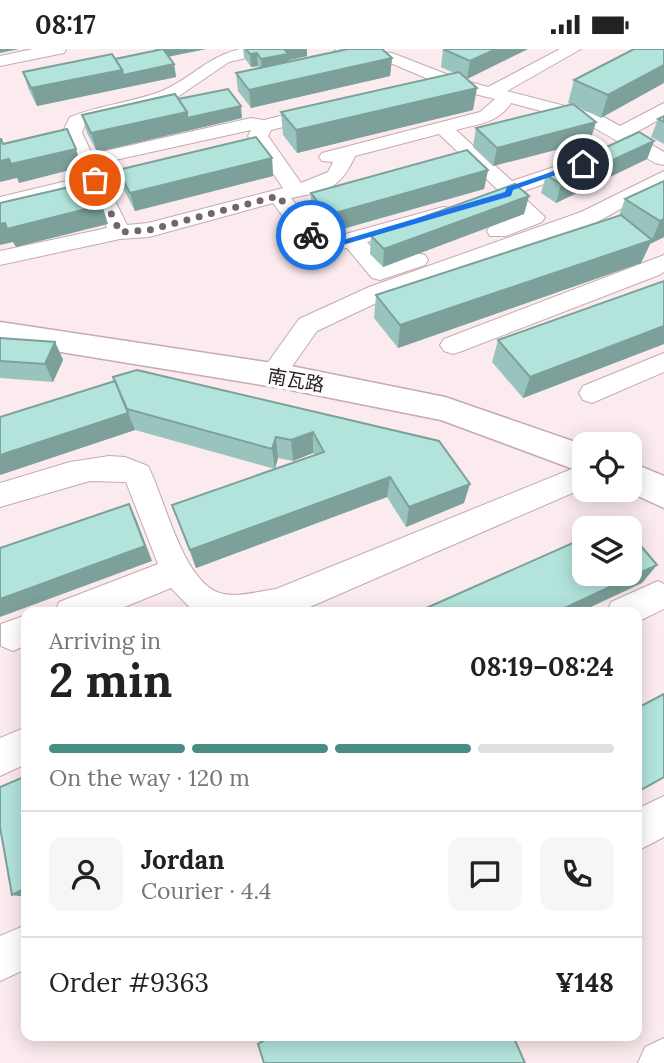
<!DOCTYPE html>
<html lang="en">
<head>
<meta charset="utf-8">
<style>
	body { margin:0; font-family:Lora,"Noto Sans SC",serif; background:#f6f6f6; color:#222; height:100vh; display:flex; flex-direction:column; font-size:26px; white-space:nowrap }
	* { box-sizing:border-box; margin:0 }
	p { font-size:23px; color:#767676 }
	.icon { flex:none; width:38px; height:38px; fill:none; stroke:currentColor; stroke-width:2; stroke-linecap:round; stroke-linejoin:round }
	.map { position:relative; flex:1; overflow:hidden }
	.drawer { position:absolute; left:21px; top:558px; width:621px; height:434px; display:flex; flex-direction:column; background:#fff; border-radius:14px; box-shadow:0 4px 18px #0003 }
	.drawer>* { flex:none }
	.controls { position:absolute; left:572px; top:383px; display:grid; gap:14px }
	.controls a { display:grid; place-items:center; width:70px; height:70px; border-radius:14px; background:#fff; box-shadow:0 4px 18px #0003; font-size:35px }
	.pin { position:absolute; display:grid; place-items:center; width:60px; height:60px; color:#fff; margin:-30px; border:4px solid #fff; border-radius:50%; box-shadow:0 2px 7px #0007 }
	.courier { position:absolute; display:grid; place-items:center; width:70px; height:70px; margin:-35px; border:5px solid #1a73e8; border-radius:50%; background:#fff; color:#222; box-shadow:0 2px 9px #0007 }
	.summary em { font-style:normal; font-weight:700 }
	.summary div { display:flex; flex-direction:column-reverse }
	.summary { display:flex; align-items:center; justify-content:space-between; height:119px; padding:0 28px }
	h1 { font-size:46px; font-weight:700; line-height:52px }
	.bar { display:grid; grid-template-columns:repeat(4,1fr); gap:10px 7px; align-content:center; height:84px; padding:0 28px }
	.bar i { height:9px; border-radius:5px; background:#e0e0e0 }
	.bar .current { background:#488d83 }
	.bar p { grid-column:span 4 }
	.line { display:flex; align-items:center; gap:18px; padding:0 28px; border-top:2px solid #e0e0e0 }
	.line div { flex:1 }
	.round { display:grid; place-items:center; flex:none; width:74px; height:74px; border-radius:14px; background:#f6f6f6 }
	.status { display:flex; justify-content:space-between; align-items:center; height:49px; padding:0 35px; background:#fff; direction:ltr }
	.status svg { height:19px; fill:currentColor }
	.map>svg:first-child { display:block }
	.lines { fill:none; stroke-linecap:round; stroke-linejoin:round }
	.street-casing { stroke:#c5aaaf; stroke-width:2 }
	.secondary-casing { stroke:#c5aaaf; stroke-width:3 }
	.street { fill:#fff; fill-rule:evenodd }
	.secondary { fill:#fff; fill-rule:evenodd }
	.wall { fill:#99c4bd }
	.shaded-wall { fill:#7da09a }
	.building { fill:#b2e4dc; stroke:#7da09a; stroke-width:2 }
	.route { fill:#1a73e8 }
	.done { stroke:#726668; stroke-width:7; stroke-dasharray:0 12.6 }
	.labels { text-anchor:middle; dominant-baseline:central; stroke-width:7; stroke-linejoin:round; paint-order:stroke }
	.street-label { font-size:19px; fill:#281e20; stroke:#fdfdfd }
</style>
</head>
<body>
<div class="status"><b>08:17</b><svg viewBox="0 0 49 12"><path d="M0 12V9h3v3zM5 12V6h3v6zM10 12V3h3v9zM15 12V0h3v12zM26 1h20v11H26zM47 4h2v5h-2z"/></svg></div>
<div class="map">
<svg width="664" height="1014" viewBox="0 0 664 1014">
	<rect width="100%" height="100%" fill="#fcebee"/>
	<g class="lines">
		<defs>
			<g id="street">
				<polygon points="33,0 66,0 64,4 0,17 0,7"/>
				<path d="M240 0H270L268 4 229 13 176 49 110 65 85 75 82 84 92 105 251 69 264 71 325 56 332 58 334 62 332 66 271 81 268 87 301 134 328 123 333 113 322 112 319 108 322 104 480 63 495 50 447 38 388 13 337 4 335 0 392 4 459 30 488 38 560 0H581L507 42 600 66 620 77 664 54V68L633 85 664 103V116L655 114 586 74 511 54C498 74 478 75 456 81L512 132 587 107 597 113 594 117 519 144 545 168 542 173 506 187H490L487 182 490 177 519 166 501 149 498 141 439 85 355 107C340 141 326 142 291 149 305 167 318 185 342 186L443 158 451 159 454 164 451 169 367 193 385 214 417 204 425 206 428 211 425 216 380 231 372 229 347 199C312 205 291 179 273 154L149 188 120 190 0 216V202L107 179 88 139 0 160V148L83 128 62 84 70 68C100 56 139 52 164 41 193 28 207 8 240 0ZM251 81 248 87 283 139 148 174 127 176 97 115Z"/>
				<polygon points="664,122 664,136 597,173 385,250 317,282 281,333 272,335 263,333 259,326 299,270 369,238 581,163"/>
				<polygon points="664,206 664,223 659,226 462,302 453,305 444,302 440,296 444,290"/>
				<polygon points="664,304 664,323 592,354 583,351 579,344 583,337"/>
				<path d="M109 407 125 408 148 417C165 450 181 527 217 543 234 550 259 542 276 540L584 415V439L296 564H195L171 539 110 564H55L59 553 158 515 126 433 90 432 0 458V434L70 413Z"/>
				<polygon points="658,532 664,535 664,560 637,573 637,564 607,564 611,553"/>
				<polygon points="26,566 26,596 13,602 1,597 1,575"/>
				<polygon points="26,678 26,715 0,727 0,689"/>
				<polygon points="664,747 664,788 637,802 637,760"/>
				<polygon points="26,876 26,920 0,932 0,887"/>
				<polygon points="664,989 664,1014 638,1014 645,998"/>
			</g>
			<g id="secondary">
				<polygon points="0,273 286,316 445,348 584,396 584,424 441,371 286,340 0,293"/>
				<polygon points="630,413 664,427 664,459 625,441 630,441"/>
			</g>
		</defs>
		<!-- street casing -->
		<use href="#street" class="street-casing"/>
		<!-- secondary casing -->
		<use href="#secondary" class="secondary-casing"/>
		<!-- street -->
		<use href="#street" class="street"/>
		<!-- secondary -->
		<use href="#secondary" class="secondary"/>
	</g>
	<!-- wall -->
	<g class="wall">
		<polygon points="154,0 206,0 168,8 174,15 176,28 37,57 29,41 23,23 115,10 156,2"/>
		<polygon points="243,0 307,0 307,7 289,11 289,13 392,9 390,27 251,59 238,42 236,24 260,19 258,17 251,18 244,8"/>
		<polygon points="443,0 528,0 467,30 473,61 297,104 283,86 281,63 454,24 441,18"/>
		<polygon points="634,0 601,69 576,57 596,73 590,92 493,117 473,98 476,79 572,56 568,54 574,31"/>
		<polygon points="178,50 242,69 97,103 87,84 82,66"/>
		<polygon points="664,67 664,95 651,88 658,70"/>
		<polygon points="654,92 647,110 556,154 541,144 546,126"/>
		<polygon points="272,109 273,127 135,162 123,139 118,121"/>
		<polygon points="488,121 484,140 328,184 311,162 311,144"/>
		<polygon points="664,132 664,188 650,195 641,214 398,299 374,269 376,246 619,167 625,150"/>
		<polygon points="529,147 524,165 383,218 370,205 371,187"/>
		<polygon points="664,232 664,295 523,349 492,313 498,291"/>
		<polygon points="0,289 55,293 63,311 53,333 0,329"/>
		<polygon points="115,332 439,392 464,454 406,478 387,448 196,519 172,456 315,406 313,404 293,412 278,409 275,420 135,381 0,426 0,368"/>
		<polygon points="266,987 513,987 258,995 262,989"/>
	</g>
	<!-- shaded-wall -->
	<g class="shaded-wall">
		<polygon points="0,0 19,0 0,4"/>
		<polygon points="159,0 206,0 161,9"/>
		<polygon points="284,0 307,0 307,7 289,11 289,17 262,23 261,10"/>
		<polygon points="496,0 528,0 467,30 470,12"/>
		<polygon points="257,4 258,17 251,18 250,5"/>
		<polygon points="392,9 390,27 251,59 249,41"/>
		<polygon points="174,15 176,28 37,57 31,39 122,21"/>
		<polygon points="664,16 664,34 601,69 608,46"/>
		<polygon points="477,39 473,61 297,104 296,81"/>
		<polygon points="241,57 242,69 97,103 91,84 187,63"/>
		<polygon points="596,73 590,92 493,117 497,99"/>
		<polygon points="654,92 647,110 556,154 561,135"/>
		<polygon points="76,100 82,118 19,134 17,129 0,133 0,112"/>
		<polygon points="272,109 273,127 135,162 130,144"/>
		<polygon points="488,121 484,140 328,184 328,166"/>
		<polygon points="529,147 524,165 383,218 384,200"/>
		<polygon points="102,156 108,175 16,198 13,193 0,196 0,175"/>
		<polygon points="664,170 664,188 650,195 660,172"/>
		<polygon points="652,191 641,214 398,299 400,276"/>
		<polygon points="664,277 664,295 523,349 530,328"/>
		<polygon points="55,293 63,311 53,333 45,315"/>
		<polygon points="128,364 135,381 0,426 0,406"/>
		<polygon points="313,383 313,404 293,412 291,391"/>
		<polygon points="276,388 278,409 275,420 272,400"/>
		<polygon points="390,428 387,448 196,519 190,501"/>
		<polygon points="470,435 464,454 406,478 409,458"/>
		<polygon points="129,455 136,470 152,512 0,568 0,550"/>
		<polygon points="657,516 642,534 578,564 554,564"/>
		<polygon points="26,839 26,848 12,846"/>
	</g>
	<!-- building -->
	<g class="building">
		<polygon points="163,0 174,15 123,26 122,21 115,10"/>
		<polygon points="246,0 284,0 288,5 261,10 257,4 250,5"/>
		<polygon points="348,0 382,0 392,9 249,41 236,24"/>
		<polygon points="443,0 496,0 470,12"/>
		<polygon points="634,0 664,0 664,16 608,46 574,31"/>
		<polygon points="112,5 122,21 31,39 23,23"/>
		<polygon points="459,23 477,39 296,81 281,63"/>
		<polygon points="228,40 241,57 187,69 187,63 178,50"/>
		<polygon points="175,45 187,63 91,84 82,66"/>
		<polygon points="573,55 596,73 497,99 476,79"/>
		<polygon points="664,67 664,73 658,70"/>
		<polygon points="67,80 76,100 11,115 9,110 0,112 0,90 1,90 3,95"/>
		<polygon points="639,83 654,92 561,135 546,126"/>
		<polygon points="256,88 272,109 130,144 118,121"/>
		<polygon points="467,101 488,121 328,166 311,144"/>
		<polygon points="664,132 664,170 660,172 625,150"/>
		<polygon points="91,133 102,156 7,180 5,174 0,175 0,153 0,154"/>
		<polygon points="515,135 529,147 384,200 371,187"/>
		<polygon points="621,166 652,191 400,276 376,246"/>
		<polygon points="664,232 664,277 530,328 498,291"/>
		<polygon points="0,289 55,293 45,315 0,312"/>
		<polygon points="137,321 439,392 470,435 409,458 390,428 190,501 172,456 324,403 313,383 291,391 276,388 272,400 127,360 113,328"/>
		<polygon points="115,332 128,364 0,406 0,368"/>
		<polygon points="129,455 145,497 0,550 0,499"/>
		<polygon points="621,473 626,480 607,480"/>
		<polygon points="630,484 657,516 554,564 415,564 584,489 584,525 630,525"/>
		<polygon points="664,645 664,728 637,743 637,659"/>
		<polygon points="26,727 26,839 12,846 0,778 0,738"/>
		<polygon points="272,987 513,987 525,1014 264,1014 258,995"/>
	</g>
	<!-- route -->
	<polygon class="route" points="581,113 587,115 513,141 511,147 346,195 331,196 307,186 311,183 332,191 343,191 505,143 507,138"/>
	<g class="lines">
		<!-- done -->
		<polyline class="done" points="95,131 120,183 149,181 278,147 311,186"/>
	</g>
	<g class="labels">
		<!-- street labels -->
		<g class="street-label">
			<text transform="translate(296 331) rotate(10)">南瓦路</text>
		</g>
	</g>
</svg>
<div class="controls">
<a><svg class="icon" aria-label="locate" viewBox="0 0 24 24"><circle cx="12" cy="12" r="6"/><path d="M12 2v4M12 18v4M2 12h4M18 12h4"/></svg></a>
<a><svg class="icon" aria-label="layers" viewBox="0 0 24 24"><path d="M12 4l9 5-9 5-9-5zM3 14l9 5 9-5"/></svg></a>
</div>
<div class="pin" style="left:95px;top:131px;background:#ea580c"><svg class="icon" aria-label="bag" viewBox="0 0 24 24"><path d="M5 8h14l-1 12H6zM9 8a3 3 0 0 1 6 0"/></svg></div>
<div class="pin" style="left:583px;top:115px;background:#1f2937"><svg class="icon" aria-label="home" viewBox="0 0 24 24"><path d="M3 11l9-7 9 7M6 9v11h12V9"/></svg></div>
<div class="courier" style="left:311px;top:186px"><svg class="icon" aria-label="bike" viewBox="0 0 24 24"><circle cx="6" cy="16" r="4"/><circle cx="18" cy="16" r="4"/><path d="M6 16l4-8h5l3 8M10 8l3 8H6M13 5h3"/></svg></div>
<section class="drawer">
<div class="summary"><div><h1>2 min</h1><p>Arriving in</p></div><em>08:19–08:24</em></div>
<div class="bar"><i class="current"></i><i class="current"></i><i class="current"></i><i></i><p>On the way · 120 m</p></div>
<div class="line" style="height:126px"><a class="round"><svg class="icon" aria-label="person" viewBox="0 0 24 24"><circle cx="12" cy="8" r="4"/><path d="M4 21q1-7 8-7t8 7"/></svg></a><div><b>Jordan</b><p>Courier · 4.4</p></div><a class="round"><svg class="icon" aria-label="chat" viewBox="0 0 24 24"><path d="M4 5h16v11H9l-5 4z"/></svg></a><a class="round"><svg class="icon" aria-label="phone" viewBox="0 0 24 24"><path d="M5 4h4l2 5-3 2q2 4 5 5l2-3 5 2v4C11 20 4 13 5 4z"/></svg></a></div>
<div class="line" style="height:91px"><div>Order #9363</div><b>¥148</b></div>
</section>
</div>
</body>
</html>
